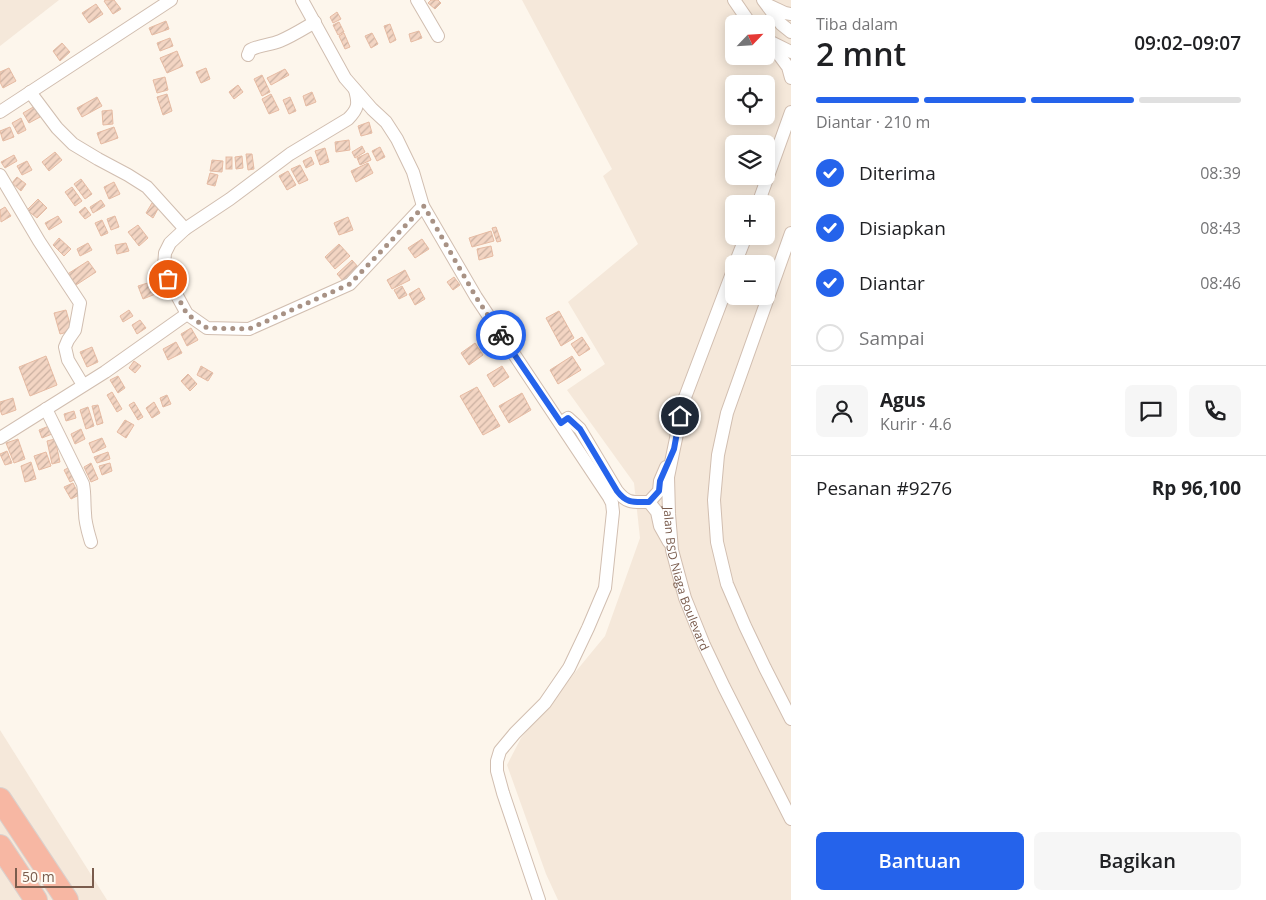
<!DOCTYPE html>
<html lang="id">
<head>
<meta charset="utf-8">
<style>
	body { margin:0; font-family:"Open Sans",sans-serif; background:#f6f6f6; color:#202124; height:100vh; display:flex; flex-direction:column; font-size:19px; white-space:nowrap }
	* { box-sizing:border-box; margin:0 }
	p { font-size:16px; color:#757577 }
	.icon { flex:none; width:28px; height:28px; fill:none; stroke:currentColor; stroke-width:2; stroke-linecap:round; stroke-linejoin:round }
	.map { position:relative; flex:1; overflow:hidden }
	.panel { display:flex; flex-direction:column; background:#fff; width:475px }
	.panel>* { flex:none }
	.needle { width:32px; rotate:65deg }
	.fabs { position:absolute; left:725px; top:15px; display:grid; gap:10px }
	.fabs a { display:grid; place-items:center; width:50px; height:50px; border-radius:8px; background:#fff; box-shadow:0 2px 12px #0003; font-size:25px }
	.scale { position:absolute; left:15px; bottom:12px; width:79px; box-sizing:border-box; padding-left:5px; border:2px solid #7a5c4d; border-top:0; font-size:14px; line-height:18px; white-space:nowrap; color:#7a5c4d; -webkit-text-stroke:4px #fffaf3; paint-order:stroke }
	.pin { position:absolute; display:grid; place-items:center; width:42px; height:42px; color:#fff; margin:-21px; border:2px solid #fff; border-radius:50%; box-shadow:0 1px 5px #0007 }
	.courier { position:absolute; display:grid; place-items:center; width:50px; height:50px; margin:-25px; border:4px solid #2563eb; border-radius:50%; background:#fff; color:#222; box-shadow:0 1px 6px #0007 }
	.overview em { font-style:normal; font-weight:600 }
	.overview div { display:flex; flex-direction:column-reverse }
	.overview { display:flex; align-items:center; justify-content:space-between; height:85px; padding:0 25px }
	h1 { font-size:32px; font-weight:600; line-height:38px }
	.bar { display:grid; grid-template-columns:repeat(4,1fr); gap:8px 5px; align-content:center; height:60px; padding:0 25px }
	.bar i { height:6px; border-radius:4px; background:#e0e0e0 }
	.bar .selected { background:#2563eb }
	.bar p { grid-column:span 4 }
	.line { display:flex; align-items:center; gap:12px; padding:0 25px; border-top:1px solid #e0e0e0 }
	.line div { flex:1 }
	.round { display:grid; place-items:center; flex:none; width:52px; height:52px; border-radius:8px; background:#f6f6f6 }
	ol { padding:0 25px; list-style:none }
	li { display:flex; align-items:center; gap:15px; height:55px }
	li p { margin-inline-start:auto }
	li .icon { padding:5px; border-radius:50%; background:#2563eb; color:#fff; stroke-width:4 }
	li:last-child { color:#757577 }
	li i { width:28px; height:28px; border:2px solid #e0e0e0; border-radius:50% }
	.button { display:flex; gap:10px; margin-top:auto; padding:10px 25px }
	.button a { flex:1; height:58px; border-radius:8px; background:#2563eb; color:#fff; font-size:20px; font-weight:600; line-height:58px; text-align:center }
	.button a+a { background:#f6f6f6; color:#202124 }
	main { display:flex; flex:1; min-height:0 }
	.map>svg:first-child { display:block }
	.residential { fill:#f5e8da; fill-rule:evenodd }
	.building { fill:url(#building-hatch); stroke:#e6bba3 }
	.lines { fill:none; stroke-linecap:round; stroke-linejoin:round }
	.street-casing { stroke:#d1beb0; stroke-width:14 }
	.highway-casing { stroke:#dad1cd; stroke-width:24 }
	.street { stroke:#fff; stroke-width:12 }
	.highway { stroke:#f7b7a3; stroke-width:22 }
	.done { stroke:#a89285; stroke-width:5; stroke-dasharray:0 9 }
	.route { stroke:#2563eb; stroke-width:6 }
	.labels { text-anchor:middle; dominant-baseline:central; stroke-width:4; stroke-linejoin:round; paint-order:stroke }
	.street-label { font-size:12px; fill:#7a5c4d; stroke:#fffaf3 }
</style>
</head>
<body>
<main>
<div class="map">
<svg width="791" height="900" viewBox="0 0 791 900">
	<defs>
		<pattern id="building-hatch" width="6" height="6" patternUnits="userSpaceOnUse" patternTransform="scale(1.25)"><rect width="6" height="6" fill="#f3d5c3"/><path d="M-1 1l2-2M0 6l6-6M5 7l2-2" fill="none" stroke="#cab0a1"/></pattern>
	</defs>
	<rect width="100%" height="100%" fill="#fdf6ec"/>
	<!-- residential -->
	<g class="residential">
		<polygon points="0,0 59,0 0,46"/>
		<path d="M522 0H791V900H558L546 874 507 765 521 738 605 636 640 538 634 483 567 390 605 364 568 302 638 244 603 176 612 169ZM734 24H766V56H734ZM734 84H766V116H734ZM734 144H766V176H734ZM734 204H766V236H734ZM734 264H766V296H734Z"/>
		<polygon points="0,730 107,900 0,900"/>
	</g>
	<!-- building -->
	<g class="building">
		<polygon points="106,0 114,0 121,9 113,14 104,1"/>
		<polygon points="431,0 438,0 441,3 435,9 428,3"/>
		<polygon points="96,4 103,14 89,23 82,13"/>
		<polygon points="337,12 341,19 333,23 330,17"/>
		<polygon points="166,21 169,29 152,35 149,28"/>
		<polygon points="339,22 344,32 338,35 333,25"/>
		<polygon points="390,24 396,40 390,43 384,26"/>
		<polygon points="419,31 422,38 411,42 409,34"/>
		<polygon points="344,33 350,47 345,49 339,36"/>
		<polygon points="372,33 378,44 371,48 365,36"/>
		<polygon points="170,38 173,46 160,51 157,43"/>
		<polygon points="62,43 70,52 60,61 53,51"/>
		<polygon points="177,51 183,66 167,73 160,58"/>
		<polygon points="9,68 16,81 3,88 0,82 0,72"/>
		<polygon points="206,68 210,79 201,83 196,72"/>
		<polygon points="285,69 289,75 271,85 267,78"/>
		<polygon points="262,75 270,92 262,96 254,79"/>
		<polygon points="165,77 168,90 157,93 153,80"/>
		<polygon points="238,85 243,92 234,99 229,92"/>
		<polygon points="312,92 316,102 306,106 303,96"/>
		<polygon points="167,94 172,111 163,115 157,97"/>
		<polygon points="271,94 279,110 269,114 262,99"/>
		<polygon points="97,97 102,106 82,117 77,108"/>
		<polygon points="290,97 296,111 289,114 283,100"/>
		<polygon points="35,106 40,117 29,123 23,113"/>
		<polygon points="112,110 113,124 103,125 102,111"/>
		<polygon points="21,118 26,130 18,134 12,123"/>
		<polygon points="369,122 372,133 361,136 358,126"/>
		<polygon points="10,127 14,137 3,141 0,131"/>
		<polygon points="114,127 118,138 101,144 97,133"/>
		<polygon points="349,140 350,150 336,152 335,142"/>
		<polygon points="362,146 365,152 355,158 352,152"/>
		<polygon points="380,147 385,157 377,161 372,151"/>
		<polygon points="325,148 329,162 320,165 315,151"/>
		<polygon points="55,152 62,160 49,171 42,162"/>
		<polygon points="368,153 371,160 360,165 357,158"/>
		<polygon points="246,154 252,154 254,169 248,170"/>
		<polygon points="14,155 17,161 5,168 1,162"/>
		<polygon points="242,156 243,168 236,169 235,157"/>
		<rect x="226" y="157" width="6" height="12"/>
		<polygon points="311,157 314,164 306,168 303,161"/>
		<polygon points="212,160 223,161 222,172 210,171"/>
		<polygon points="27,161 32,170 22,175 17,166"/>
		<polygon points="368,163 373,173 356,182 351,171"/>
		<polygon points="300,165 308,180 299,184 291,169"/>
		<polygon points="288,171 296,185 287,190 279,176"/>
		<polygon points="210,173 218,175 215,186 207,184"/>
		<polygon points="17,177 26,184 21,191 12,183"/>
		<polygon points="81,179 92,194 85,199 74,184"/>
		<polygon points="114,182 120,194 109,199 104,187"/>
		<polygon points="72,187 82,201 75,206 65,192"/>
		<polygon points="38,199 47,208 37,218 27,210"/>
		<polygon points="101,200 105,206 93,213 90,207"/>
		<polygon points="152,203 159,207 153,218 146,213"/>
		<polygon points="5,207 11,216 1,222 0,210"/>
		<polygon points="85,207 91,215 85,219 79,212"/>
		<polygon points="58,216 62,222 49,230 45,223"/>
		<polygon points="115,216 119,227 111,230 107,219"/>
		<polygon points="348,217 353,230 339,235 334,223"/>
		<polygon points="102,220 108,233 101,236 95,223"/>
		<polygon points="138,225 148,238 139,246 128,232"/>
		<polygon points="496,227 501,241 497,242 492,228"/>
		<polygon points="491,231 494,241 472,247 469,238"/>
		<polygon points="59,238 71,249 64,256 53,245"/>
		<polygon points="422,239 429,249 415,258 408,248"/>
		<polygon points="88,243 92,250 80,256 77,249"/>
		<polygon points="126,243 129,251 117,254 115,245"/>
		<polygon points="339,244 350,256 335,269 325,257"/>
		<polygon points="491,246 493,256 479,260 477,249"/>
		<polygon points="352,260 359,268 344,282 337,274"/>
		<polygon points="88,261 96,272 73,287 66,275"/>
		<polygon points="405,270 410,280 392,289 387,280"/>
		<polygon points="454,277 460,285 453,290 447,282"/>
		<polygon points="154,281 158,293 143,299 138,286"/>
		<polygon points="402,286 407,295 399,299 394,290"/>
		<polygon points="419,288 425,299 415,305 409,294"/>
		<polygon points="66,310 72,331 60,334 54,313"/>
		<polygon points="129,310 133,316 123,322 120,316"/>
		<polygon points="559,311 574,338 561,346 546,318"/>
		<polygon points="140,320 146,328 137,334 132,325"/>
		<polygon points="191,328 198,340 187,346 181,334"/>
		<polygon points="582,337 590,349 579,356 571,344"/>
		<polygon points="176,342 182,353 168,360 163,349"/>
		<polygon points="475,343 483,355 469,365 461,353"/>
		<polygon points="92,347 98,362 87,367 80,352"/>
		<polygon points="46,356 57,385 30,396 19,367"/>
		<polygon points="572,356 581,370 558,384 550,370"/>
		<polygon points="134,361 141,366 135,373 129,368"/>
		<polygon points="201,366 213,373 208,381 197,375"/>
		<polygon points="502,366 509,377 494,387 487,375"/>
		<polygon points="188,374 197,384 190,391 181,381"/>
		<polygon points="118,376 125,388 118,393 110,380"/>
		<polygon points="477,387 500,426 483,435 460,396"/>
		<polygon points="112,392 122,409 117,412 107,395"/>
		<polygon points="522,393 531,410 509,423 499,406"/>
		<polygon points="167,395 171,404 163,407 160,398"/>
		<polygon points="13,398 16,410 2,415 0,410 0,402"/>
		<polygon points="134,402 143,417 138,420 129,405"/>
		<polygon points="154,402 160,413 152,418 146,408"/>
		<polygon points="98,405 103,423 97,425 92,406"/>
		<polygon points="88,407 94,426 86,429 80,410"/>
		<polygon points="74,411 76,418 66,421 64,414"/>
		<polygon points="125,420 134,425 126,438 117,432"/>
		<polygon points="49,426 52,434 42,438 39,430"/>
		<polygon points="81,429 85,439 75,444 71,434"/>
		<polygon points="102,438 106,447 93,453 89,443"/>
		<polygon points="18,439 25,459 14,463 6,443"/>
		<polygon points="55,439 60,462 52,464 47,441"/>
		<polygon points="7,451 12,463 5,465 0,454"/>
		<polygon points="46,452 51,466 39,470 34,456"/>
		<polygon points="108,452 110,459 97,463 94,457"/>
		<polygon points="31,462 36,479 25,482 21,466"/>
		<polygon points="91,463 98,479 91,482 84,467"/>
		<polygon points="110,463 112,471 102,475 99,466"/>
		<polygon points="70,467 76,479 70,482 64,470"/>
		<polygon points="73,483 79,495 71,499 64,487"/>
	</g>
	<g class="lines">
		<defs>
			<g id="street">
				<polyline points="302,0 345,78 372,109 386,122 397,139 413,172 423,206 476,297 609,497 612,503 613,512 605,588 588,628 569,668 545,703 515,733 500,751 497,761 497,771 503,793 539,900"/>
				<polyline points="417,0 438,36"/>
				<polyline points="734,0 747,19 751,24"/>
				<polyline points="763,0 781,24 791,32"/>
				<polyline points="768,5 785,13 791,14"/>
				<polyline points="768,40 788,67 791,78"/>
				<polyline points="771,42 791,52"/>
				<path d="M248 55 250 50C260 45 270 45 280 41 292 36 303 29 315 22"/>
				<path d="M355 90C359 104 358 109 348 119L290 154 230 199 185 229 170 243 165 253 164 266 168 279 187 314 207 328 249 329 350 284 423 206"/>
				<polyline points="30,92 57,128 73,144 98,159 128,175 147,187 185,229"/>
				<polyline points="0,112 171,0"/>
				<polyline points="0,175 39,241 80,303 75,330 68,340 65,347 68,360 83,385"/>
				<polyline points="758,204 791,112"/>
				<polyline points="791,233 727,413 718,455 714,500 717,542 727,584 745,626 765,668 791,719"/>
				<polyline points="735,264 746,236"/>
				<path id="s1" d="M734 268 684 400 668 477 669 514 672 550 685 598 704 645 724 687 791 819"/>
				<path d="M46 409 83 484C85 494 84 503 85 513 85 523 88 532 91 542"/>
				<path d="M561 423 568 418 580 429 617 491C627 504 634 502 649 502L659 491 660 481 666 467"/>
				<polyline points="0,438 105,372 187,314"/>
				<polyline points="649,502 657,512 660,526 669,542"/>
			</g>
			<g id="highway">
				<polyline points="0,799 67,900"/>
				<polyline points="0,846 36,900"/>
			</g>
		</defs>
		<!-- street casing -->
		<use href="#street" class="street-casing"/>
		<!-- highway casing -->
		<use href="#highway" class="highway-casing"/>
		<!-- street -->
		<use href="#street" class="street"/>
		<!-- highway -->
		<use href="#highway" class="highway"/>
	</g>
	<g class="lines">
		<!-- done -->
		<polyline class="done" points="168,279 187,314 207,328 249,329 350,284 424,206 476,297 501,335"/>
		<!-- route -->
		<path class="route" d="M501 335 561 423 568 418 580 429 617 491C627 504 634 502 649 502L659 491 660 481 674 449 680 416"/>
	</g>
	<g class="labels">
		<!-- street labels -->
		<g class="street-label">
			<text stroke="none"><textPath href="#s1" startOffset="324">Jalan BSD Niaga Boulevard</textPath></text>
		</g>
	</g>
</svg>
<div class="fabs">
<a><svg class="needle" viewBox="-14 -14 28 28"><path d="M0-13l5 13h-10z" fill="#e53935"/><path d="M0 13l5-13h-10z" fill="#757577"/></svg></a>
<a><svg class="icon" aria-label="locate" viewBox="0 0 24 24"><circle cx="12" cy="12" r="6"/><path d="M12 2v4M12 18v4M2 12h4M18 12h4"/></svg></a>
<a><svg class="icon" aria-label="layers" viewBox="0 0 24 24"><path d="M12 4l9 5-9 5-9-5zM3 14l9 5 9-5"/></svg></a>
<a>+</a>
<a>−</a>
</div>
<div class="scale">50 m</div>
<div class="pin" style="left:168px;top:279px;background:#ea580c"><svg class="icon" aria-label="bag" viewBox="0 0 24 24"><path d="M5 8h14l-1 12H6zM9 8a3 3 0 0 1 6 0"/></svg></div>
<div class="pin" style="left:680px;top:416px;background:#1f2937"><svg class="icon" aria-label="home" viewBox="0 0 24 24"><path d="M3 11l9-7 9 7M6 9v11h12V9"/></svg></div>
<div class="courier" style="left:501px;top:335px"><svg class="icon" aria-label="bike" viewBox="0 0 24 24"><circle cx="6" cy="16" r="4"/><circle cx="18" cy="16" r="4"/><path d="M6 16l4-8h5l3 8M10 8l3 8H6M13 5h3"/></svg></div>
</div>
<section class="panel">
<div class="overview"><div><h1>2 mnt</h1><p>Tiba dalam</p></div><em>09:02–09:07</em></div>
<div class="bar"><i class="selected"></i><i class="selected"></i><i class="selected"></i><i></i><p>Diantar · 210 m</p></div>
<ol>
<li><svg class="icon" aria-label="check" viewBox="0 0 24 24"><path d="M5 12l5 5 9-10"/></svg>Diterima<p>08:39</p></li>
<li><svg class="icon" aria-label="check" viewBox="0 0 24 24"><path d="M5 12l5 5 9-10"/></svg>Disiapkan<p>08:43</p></li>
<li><svg class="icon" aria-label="check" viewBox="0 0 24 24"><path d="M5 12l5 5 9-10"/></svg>Diantar<p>08:46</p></li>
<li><i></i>Sampai</li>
</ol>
<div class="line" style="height:90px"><a class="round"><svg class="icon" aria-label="person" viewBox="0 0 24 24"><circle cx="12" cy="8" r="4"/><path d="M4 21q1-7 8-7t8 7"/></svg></a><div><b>Agus</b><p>Kurir · 4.6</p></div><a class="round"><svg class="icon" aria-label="chat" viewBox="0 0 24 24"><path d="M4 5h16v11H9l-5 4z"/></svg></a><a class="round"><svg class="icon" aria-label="phone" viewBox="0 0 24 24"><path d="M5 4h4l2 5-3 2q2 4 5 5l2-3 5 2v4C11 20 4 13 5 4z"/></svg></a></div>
<div class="line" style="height:65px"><div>Pesanan #9276</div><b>Rp 96,100</b></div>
<div class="button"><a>Bantuan</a><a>Bagikan</a></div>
</section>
</main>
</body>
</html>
